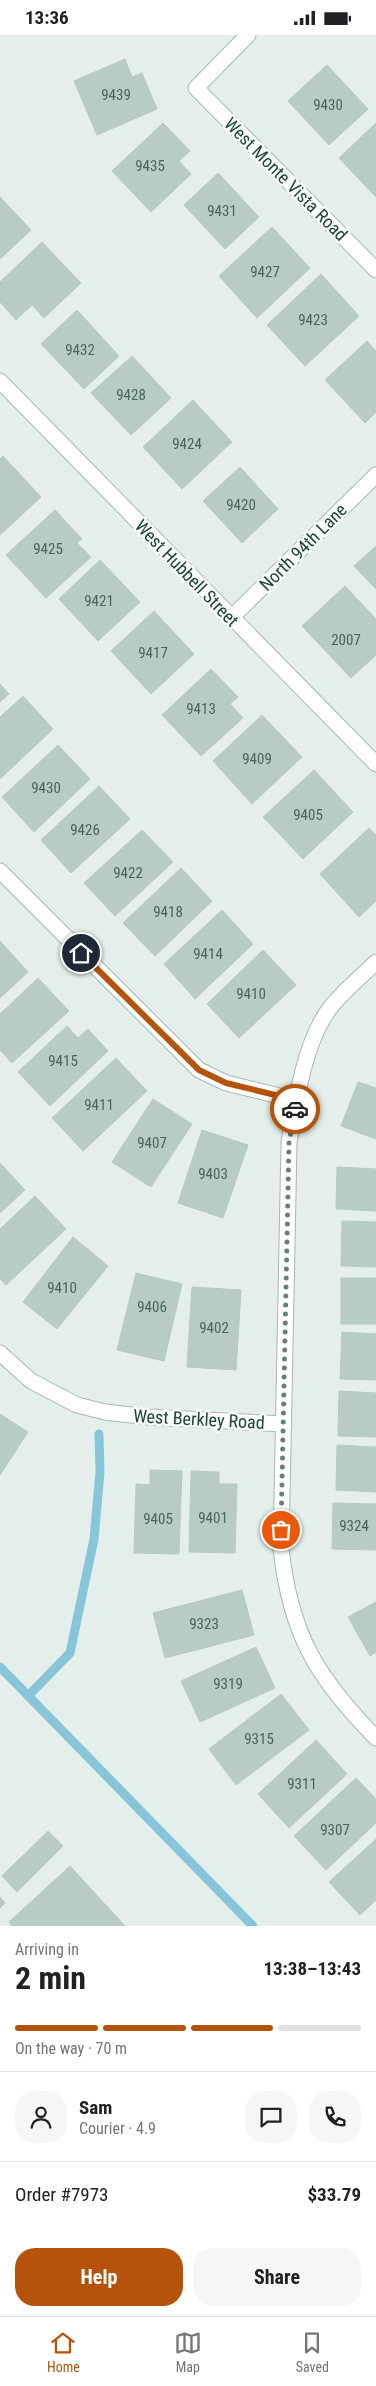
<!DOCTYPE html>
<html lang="en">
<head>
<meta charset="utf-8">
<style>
	body { margin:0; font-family:"Roboto Condensed",sans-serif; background:#f6f6f6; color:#202124; height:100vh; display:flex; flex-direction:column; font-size:19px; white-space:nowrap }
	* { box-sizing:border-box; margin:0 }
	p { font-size:16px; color:#757577 }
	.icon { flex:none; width:28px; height:28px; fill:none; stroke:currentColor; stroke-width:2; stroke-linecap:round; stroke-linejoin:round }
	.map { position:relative; height:1891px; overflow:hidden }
	.panel { display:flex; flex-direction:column; background:#fff; flex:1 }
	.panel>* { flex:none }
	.pin { position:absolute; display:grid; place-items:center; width:42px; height:42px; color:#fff; margin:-21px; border:2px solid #fff; border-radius:50%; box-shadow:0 1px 5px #0007 }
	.courier { position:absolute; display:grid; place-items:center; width:50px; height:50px; margin:-25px; border:4px solid #b45309; border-radius:50%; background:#fff; color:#222; box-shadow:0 1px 6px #0007 }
	.headline em { font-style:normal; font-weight:700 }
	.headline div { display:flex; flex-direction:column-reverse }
	.headline { display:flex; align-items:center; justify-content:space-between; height:85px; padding:0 15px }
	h1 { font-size:32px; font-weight:700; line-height:38px }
	.bar { display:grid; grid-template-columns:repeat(4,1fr); gap:8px 5px; align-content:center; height:60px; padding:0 15px }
	.bar i { height:6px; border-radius:4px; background:#e0e0e0 }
	.bar .current { background:#b45309 }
	.bar p { grid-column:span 4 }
	.line { display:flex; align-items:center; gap:12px; padding:0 15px; border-top:1px solid #e0e0e0 }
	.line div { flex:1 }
	.round { display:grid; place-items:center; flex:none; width:52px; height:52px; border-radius:20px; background:#f6f6f6 }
	.cta { display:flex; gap:10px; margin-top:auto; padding:10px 15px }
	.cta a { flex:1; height:58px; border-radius:20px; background:#b45309; color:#fff; font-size:20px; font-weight:700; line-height:58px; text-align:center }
	.cta a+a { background:#f6f6f6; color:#202124 }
	.status { display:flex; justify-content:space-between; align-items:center; height:35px; padding:0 25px; background:#fff; direction:ltr }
	.status svg { height:14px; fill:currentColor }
	.menu { display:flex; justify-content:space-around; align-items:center; height:70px; border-top:1px solid #e0e0e0; background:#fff; font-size:14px; color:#757577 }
	.menu a { display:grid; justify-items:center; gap:2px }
	.menu .current { color:#b45309 }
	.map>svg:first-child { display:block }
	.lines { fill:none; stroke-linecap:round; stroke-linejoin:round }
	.stream { stroke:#87c6da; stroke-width:9 }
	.building { fill:#b9cbc5; stroke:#b6cac3 }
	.minor-casing { stroke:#a6b8b3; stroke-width:17 }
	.minor { stroke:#fff; stroke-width:15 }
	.done { stroke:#65807a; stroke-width:5; stroke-dasharray:0 9 }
	.route { stroke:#b45309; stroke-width:6 }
	.labels { text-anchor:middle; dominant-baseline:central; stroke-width:5; stroke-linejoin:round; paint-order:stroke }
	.number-label { font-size:15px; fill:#47665f }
	.street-label { font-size:18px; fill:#21443d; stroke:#f6fbf9 }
</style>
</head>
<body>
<div class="status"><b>13:36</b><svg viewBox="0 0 49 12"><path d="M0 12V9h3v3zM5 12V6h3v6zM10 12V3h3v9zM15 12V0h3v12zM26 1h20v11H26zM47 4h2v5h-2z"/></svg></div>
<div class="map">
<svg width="376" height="1891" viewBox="0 0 376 1891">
	<rect width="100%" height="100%" fill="#e4efeb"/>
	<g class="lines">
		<!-- stream -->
		<g class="stream">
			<polyline points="0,1632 253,1891"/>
			<polyline points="28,1661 70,1618 94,1504 100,1437 99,1399"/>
		</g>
	</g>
	<!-- building -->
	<g class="building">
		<polygon points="125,24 132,42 142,38 157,74 97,100 74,46"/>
		<polygon points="327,30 368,74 329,110 288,66"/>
		<polygon points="163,88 190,116 179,126 191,139 151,177 112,136"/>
		<polygon points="376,88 376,162 339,123"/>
		<polygon points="218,138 259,182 225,214 184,170"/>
		<polygon points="0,162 31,195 0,224"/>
		<polygon points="272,192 310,233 257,283 219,241"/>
		<polygon points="42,207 81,248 44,283 32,270 16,285 0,267 0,247"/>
		<polygon points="321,239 359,281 305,331 267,290"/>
		<polygon points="77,275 119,321 84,354 41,309"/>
		<polygon points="367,306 376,316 376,377 365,388 325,345"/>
		<polygon points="132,321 171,363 131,400 91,358"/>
		<polygon points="193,365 232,407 182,454 143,412"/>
		<polygon points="3,421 41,462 0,500 0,424"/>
		<polygon points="240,432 278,474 242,508 203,466"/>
		<polygon points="55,475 82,504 77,508 91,522 46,563 6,520"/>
		<polygon points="376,511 376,554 354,531"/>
		<polygon points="100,525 140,567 98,606 59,564"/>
		<polygon points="345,551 376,584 376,620 351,643 302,591"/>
		<polygon points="154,576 194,619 151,659 111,616"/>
		<polygon points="211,634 238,662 230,669 243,683 201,721 162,680"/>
		<polygon points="0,649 9,659 0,667"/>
		<polygon points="23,661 53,694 0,744 0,682"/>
		<polygon points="262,680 302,722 252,769 213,726"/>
		<polygon points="58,710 90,744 34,797 2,762"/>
		<polygon points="314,735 353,777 303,824 263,782"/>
		<polygon points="99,751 130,784 71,838 41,805"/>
		<polygon points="369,793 376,800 376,866 359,882 320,839"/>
		<polygon points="142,795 173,827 115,881 84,848"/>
		<polygon points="181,833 212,866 155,921 123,888"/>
		<polygon points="222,875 253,909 195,964 164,929"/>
		<polygon points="0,906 28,937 0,963"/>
		<polygon points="263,915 296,950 239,1003 207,969"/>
		<polygon points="38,943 69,976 12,1028 0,1015 0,979"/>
		<polygon points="67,991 78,1003 88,994 108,1016 50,1071 18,1037"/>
		<polygon points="116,1023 147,1056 83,1116 52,1083"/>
		<polygon points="358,1047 376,1053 376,1104 341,1091"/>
		<polygon points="153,1064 192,1089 151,1152 112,1127"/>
		<polygon points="202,1095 248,1110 223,1183 178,1168"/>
		<polygon points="0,1128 25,1155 0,1178"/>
		<polygon points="337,1132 376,1134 376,1176 336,1174"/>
		<polygon points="35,1161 66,1194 6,1250 0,1244 0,1194"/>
		<polygon points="342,1186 376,1187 376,1232 341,1231"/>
		<polygon points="73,1202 108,1231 57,1294 23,1267"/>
		<polygon points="136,1238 182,1249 164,1326 117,1315"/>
		<rect x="341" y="1243" width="35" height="46"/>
		<polygon points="192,1252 241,1255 236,1335 187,1332"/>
		<polygon points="342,1297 376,1299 376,1345 340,1344"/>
		<polygon points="339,1356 376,1358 376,1402 338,1401"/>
		<polygon points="0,1379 28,1397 0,1440"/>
		<polygon points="337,1410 376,1412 376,1457 336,1455"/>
		<polygon points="150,1435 182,1436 179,1519 134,1518 136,1449 150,1450"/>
		<polygon points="191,1436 219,1437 219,1449 237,1449 235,1518 189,1517"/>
		<polygon points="333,1468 376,1469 376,1515 332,1514"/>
		<polygon points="242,1555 254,1600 165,1623 153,1578"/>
		<polygon points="376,1567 376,1617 370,1621 348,1582"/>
		<polygon points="256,1612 275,1653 200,1687 181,1646"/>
		<polygon points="281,1659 309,1695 236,1750 209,1714"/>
		<polygon points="316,1705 347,1739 289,1793 258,1759"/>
		<polygon points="356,1743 376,1764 376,1788 326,1835 294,1801"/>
		<polygon points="48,1796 63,1811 17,1857 2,1841"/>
		<polygon points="376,1804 376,1865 360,1880 329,1847"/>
		<polygon points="70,1831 125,1891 12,1891 9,1887"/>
		<polygon points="0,1862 5,1868 0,1873"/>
	</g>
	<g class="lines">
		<defs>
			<g id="minor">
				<polyline points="248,0 196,53 376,235"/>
				<polyline points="0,346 376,729"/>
				<polyline points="231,583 376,440"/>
				<polyline points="0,836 199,1035 226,1048 296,1065"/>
				<path d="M376 927C361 942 343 956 330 973 304 1008 296 1066 289 1108L281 1513C290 1598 316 1642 376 1703"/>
				<polyline points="0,1318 31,1346 77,1370 105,1377 148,1382 284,1389"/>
			</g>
		</defs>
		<!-- minor casing -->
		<use href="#minor" class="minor-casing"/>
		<!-- minor -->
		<use href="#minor" class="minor"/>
	</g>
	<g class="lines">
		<!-- done -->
		<polyline class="done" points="281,1495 289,1108 295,1074"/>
		<!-- route -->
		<polyline class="route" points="81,918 199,1035 226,1048 296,1065 295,1074"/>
	</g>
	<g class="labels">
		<!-- number labels -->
		<g class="number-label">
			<text x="116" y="60">9439</text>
			<text x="328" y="70">9430</text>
			<text x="150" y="131">9435</text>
			<text x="222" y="176">9431</text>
			<text x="265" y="237">9427</text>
			<text x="313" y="285">9423</text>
			<text x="80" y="315">9432</text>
			<text x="131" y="360">9428</text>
			<text x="187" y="409">9424</text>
			<text x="241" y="470">9420</text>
			<text x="48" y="514">9425</text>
			<text x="99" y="566">9421</text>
			<text x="346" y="605">2007</text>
			<text x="153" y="618">9417</text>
			<text x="201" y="674">9413</text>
			<text x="257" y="724">9409</text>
			<text x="46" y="753">9430</text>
			<text x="308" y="780">9405</text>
			<text x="85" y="795">9426</text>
			<text x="128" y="838">9422</text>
			<text x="168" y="877">9418</text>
			<text x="208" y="919">9414</text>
			<text x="251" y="959">9410</text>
			<text x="63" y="1026">9415</text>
			<text x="99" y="1070">9411</text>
			<text x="152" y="1108">9407</text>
			<text x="213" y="1139">9403</text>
			<text x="62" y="1253">9410</text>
			<text x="152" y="1272">9406</text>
			<text x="214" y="1293">9402</text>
			<text x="213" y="1483">9401</text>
			<text x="158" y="1484">9405</text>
			<text x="354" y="1491">9324</text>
			<text x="204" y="1589">9323</text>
			<text x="228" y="1649">9319</text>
			<text x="259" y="1704">9315</text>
			<text x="302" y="1749">9311</text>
			<text x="335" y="1795">9307</text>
		</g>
		<!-- street labels -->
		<g class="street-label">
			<text transform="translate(286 144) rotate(45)">West Monte Vista Road</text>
			<text transform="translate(303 512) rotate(-45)">North 94th Lane</text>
			<text transform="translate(187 538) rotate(46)">West Hubbell Street</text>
			<text transform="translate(199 1384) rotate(3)">West Berkley Road</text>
		</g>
	</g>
</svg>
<div class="pin" style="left:281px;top:1495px;background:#ea580c"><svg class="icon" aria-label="bag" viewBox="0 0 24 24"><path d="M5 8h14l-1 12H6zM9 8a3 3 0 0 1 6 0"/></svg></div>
<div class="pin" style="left:81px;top:918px;background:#1f2937"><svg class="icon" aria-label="home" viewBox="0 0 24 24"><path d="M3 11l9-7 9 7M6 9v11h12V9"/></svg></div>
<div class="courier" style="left:295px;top:1074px"><svg class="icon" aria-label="car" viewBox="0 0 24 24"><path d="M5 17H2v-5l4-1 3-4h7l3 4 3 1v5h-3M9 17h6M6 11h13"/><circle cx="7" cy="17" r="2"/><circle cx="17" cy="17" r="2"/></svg></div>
</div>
<section class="panel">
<div class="headline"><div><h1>2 min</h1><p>Arriving in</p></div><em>13:38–13:43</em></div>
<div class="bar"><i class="current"></i><i class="current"></i><i class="current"></i><i></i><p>On the way · 70 m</p></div>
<div class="line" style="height:90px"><a class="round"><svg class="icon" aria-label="person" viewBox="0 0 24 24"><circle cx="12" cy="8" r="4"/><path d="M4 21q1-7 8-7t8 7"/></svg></a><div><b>Sam</b><p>Courier · 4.9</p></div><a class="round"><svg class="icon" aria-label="chat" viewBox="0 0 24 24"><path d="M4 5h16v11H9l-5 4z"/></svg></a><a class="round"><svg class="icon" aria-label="phone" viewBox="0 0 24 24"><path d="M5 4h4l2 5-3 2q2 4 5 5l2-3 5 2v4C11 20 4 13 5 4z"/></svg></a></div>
<div class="line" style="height:65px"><div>Order #7973</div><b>$33.79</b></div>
<div class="cta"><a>Help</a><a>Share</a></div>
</section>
<nav class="menu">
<a class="current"><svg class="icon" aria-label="home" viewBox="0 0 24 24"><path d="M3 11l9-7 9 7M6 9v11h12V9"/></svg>Home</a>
<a><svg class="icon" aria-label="map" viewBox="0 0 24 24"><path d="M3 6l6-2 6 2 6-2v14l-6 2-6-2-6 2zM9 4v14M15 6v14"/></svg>Map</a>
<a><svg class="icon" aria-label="saved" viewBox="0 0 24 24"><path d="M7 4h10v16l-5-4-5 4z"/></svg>Saved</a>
</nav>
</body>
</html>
